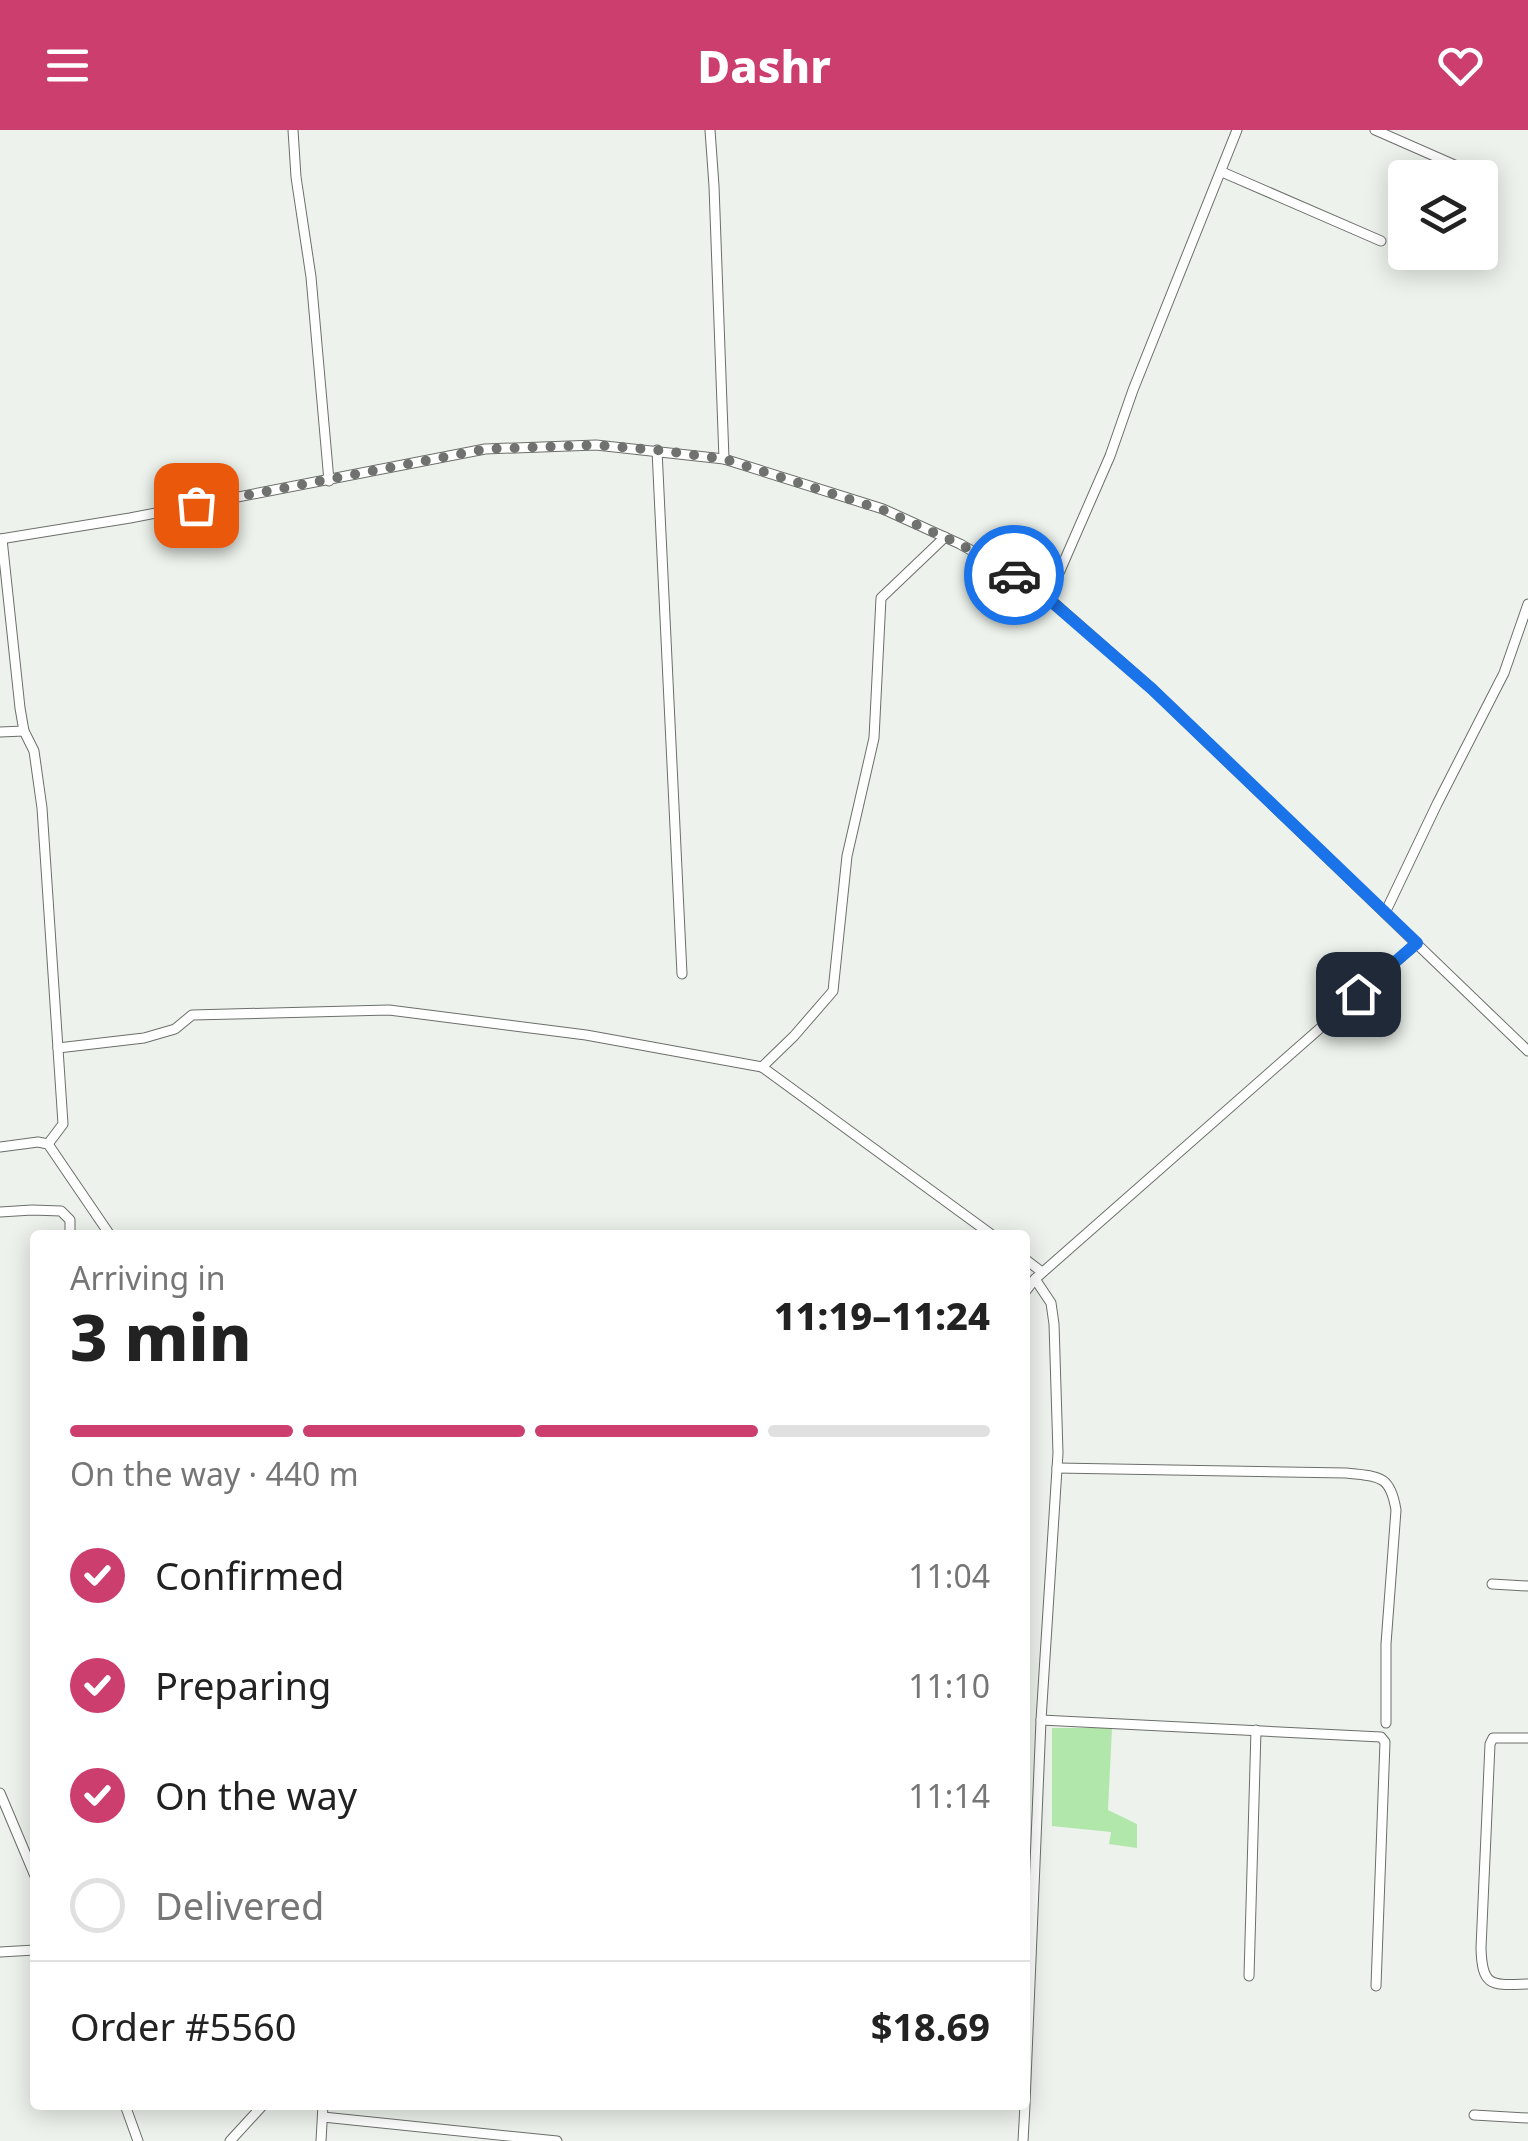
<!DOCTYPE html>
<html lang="en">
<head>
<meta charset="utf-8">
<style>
	body { margin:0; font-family:"Noto Sans",sans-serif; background:#f2f2f2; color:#222; height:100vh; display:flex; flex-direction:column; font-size:38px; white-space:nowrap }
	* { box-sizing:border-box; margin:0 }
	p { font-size:32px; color:#767676 }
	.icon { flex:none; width:55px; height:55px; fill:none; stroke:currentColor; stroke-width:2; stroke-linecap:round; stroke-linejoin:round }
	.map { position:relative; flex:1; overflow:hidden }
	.details { position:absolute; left:30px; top:1100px; width:1000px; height:880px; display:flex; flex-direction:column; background:#fff; border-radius:10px; box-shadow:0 5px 25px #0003 }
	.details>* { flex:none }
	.tools { position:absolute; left:1388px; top:30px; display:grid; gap:20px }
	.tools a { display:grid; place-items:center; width:110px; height:110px; border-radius:10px; background:#fff; box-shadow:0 5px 25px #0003; font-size:50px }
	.pin { position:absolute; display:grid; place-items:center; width:85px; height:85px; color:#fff; margin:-42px; border-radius:20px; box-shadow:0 5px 15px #0006 }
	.courier { position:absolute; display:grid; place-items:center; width:100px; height:100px; margin:-50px; border:8px solid #1a73e8; border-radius:50%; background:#fff; color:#222; box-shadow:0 2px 12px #0007 }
	.overview em { font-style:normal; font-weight:800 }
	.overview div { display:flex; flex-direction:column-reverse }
	.overview { display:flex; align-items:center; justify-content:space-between; height:170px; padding:0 40px }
	h1 { font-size:65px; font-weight:800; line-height:75px }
	.bar { display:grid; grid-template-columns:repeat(4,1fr); gap:15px 10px; align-content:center; height:120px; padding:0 40px }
	.bar i { height:12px; border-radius:8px; background:#e0e0e0 }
	.bar .active { background:#cb3e6d }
	.bar p { grid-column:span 4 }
	.line { display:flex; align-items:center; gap:25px; padding:0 40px; border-top:2px solid #e0e0e0 }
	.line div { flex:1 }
	ol { padding:0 40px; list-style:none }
	li { display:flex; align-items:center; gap:30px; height:110px }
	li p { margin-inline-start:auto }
	li .icon { padding:10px; border-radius:50%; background:#cb3e6d; color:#fff; stroke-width:4 }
	li:last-child { color:#767676 }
	li i { width:55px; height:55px; border:5px solid #e0e0e0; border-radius:50% }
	header { display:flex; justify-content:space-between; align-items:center; height:130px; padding:0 40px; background:#cb3e6d; color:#fff; font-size:45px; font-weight:800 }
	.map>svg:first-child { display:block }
	.green { fill:#b1e7ab }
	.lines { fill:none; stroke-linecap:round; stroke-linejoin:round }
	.minor-casing { stroke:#6b6f6b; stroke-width:11 }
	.minor { stroke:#fff; stroke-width:9 }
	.done { stroke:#6f726f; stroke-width:10; stroke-dasharray:0 18 }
	.route { stroke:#1a73e8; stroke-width:12 }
</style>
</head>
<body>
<header><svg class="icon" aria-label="menu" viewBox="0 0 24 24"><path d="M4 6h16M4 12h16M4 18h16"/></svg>Dashr<svg class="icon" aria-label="heart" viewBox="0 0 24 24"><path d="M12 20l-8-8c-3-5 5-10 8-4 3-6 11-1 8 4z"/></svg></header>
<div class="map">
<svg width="1528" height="2011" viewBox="0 0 1528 2011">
	<rect width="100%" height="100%" fill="#edf2ec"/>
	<!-- green -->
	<polygon class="green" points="1052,1598 1112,1598 1108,1680 1137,1694 1137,1718 1109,1714 1111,1702 1052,1696"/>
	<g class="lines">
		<defs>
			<g id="minor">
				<polyline points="293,0 296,47 311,147 329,351"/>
				<polyline points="710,0 714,56 724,329"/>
				<polyline points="1375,0 1457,36 1478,38"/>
				<polyline points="1222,42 1381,111"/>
				<polyline points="657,320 682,844"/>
				<polyline points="0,409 130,388 485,319 596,315 724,329 883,379 960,414 1013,444 1045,465 1152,559 1528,921"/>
				<polyline points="2,409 20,578 24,601 34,621 42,678 63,994 48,1014"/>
				<polyline points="1045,465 1059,443 1110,326 1133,260 1237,0"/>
				<polyline points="0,602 24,601"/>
				<polyline points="1385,783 1437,674 1504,543 1528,474"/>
				<polyline points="58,918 144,908 175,899 192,885 389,880 586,905 762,937 794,906 833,861 847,726 874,608 881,468 945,407"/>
				<polyline points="762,937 992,1105"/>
				<polyline points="0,1017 38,1012 48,1014 110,1105"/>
				<polyline points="0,1082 32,1080 61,1081 70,1090 70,1105"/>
				<polyline points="1025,1129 1042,1142"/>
				<polyline points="1025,1162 1035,1149 1417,813"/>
				<path d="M1057 1338 1346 1343C1379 1347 1390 1344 1396 1380L1386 1514V1593"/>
				<polyline points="1492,1454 1528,1456"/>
				<polyline points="1041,1590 1381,1607 1385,1612 1376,1856"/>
				<path d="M1528 1608H1493L1490 1614 1481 1818C1482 1858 1492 1855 1528 1854"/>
				<polyline points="0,1663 35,1746"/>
				<polyline points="0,1822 35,1820"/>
				<polyline points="1249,1846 1256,1600"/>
				<polyline points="1025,1973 1041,1590 1058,1323 1054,1194 1051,1173 1035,1149"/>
				<polyline points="125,1975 138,2011"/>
				<polyline points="1474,1985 1528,1988"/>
				<polyline points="323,1987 557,2011"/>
				<polyline points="230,2011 263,1975"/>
				<polyline points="321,2011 323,1975"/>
				<polyline points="1023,2011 1025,1975"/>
			</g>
		</defs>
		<!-- minor casing -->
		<use href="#minor" class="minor-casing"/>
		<!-- minor -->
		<use href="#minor" class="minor"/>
	</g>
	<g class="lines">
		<!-- done -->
		<polyline class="done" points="196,375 486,319 596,315 657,320 724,329 883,380 960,414 1014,445"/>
		<!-- route -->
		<polyline class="route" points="1014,445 1045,466 1152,559 1417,813 1358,864"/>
	</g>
</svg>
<div class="tools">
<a><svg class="icon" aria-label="layers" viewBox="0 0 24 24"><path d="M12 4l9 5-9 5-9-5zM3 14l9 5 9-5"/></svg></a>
</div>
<div class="pin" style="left:196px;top:375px;background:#ea580c"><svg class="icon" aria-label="bag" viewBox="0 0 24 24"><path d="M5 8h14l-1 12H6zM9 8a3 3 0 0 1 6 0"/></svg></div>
<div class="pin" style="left:1358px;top:864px;background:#1f2937"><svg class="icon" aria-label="home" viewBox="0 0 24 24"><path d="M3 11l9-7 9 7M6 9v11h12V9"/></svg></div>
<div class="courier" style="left:1014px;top:445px"><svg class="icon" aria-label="car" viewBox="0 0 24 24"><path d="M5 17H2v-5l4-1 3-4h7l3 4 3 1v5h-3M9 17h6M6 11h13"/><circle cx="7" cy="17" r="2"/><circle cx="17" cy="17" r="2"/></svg></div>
<section class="details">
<div class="overview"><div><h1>3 min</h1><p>Arriving in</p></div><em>11:19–11:24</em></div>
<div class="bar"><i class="active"></i><i class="active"></i><i class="active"></i><i></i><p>On the way · 440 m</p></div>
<ol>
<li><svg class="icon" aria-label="check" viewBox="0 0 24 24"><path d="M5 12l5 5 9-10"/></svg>Confirmed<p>11:04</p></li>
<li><svg class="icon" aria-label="check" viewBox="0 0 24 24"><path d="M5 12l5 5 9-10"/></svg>Preparing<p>11:10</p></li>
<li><svg class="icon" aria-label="check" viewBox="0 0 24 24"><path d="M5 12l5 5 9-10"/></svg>On the way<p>11:14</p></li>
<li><i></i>Delivered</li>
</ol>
<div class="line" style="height:130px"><div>Order #5560</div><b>$18.69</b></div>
</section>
</div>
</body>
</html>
